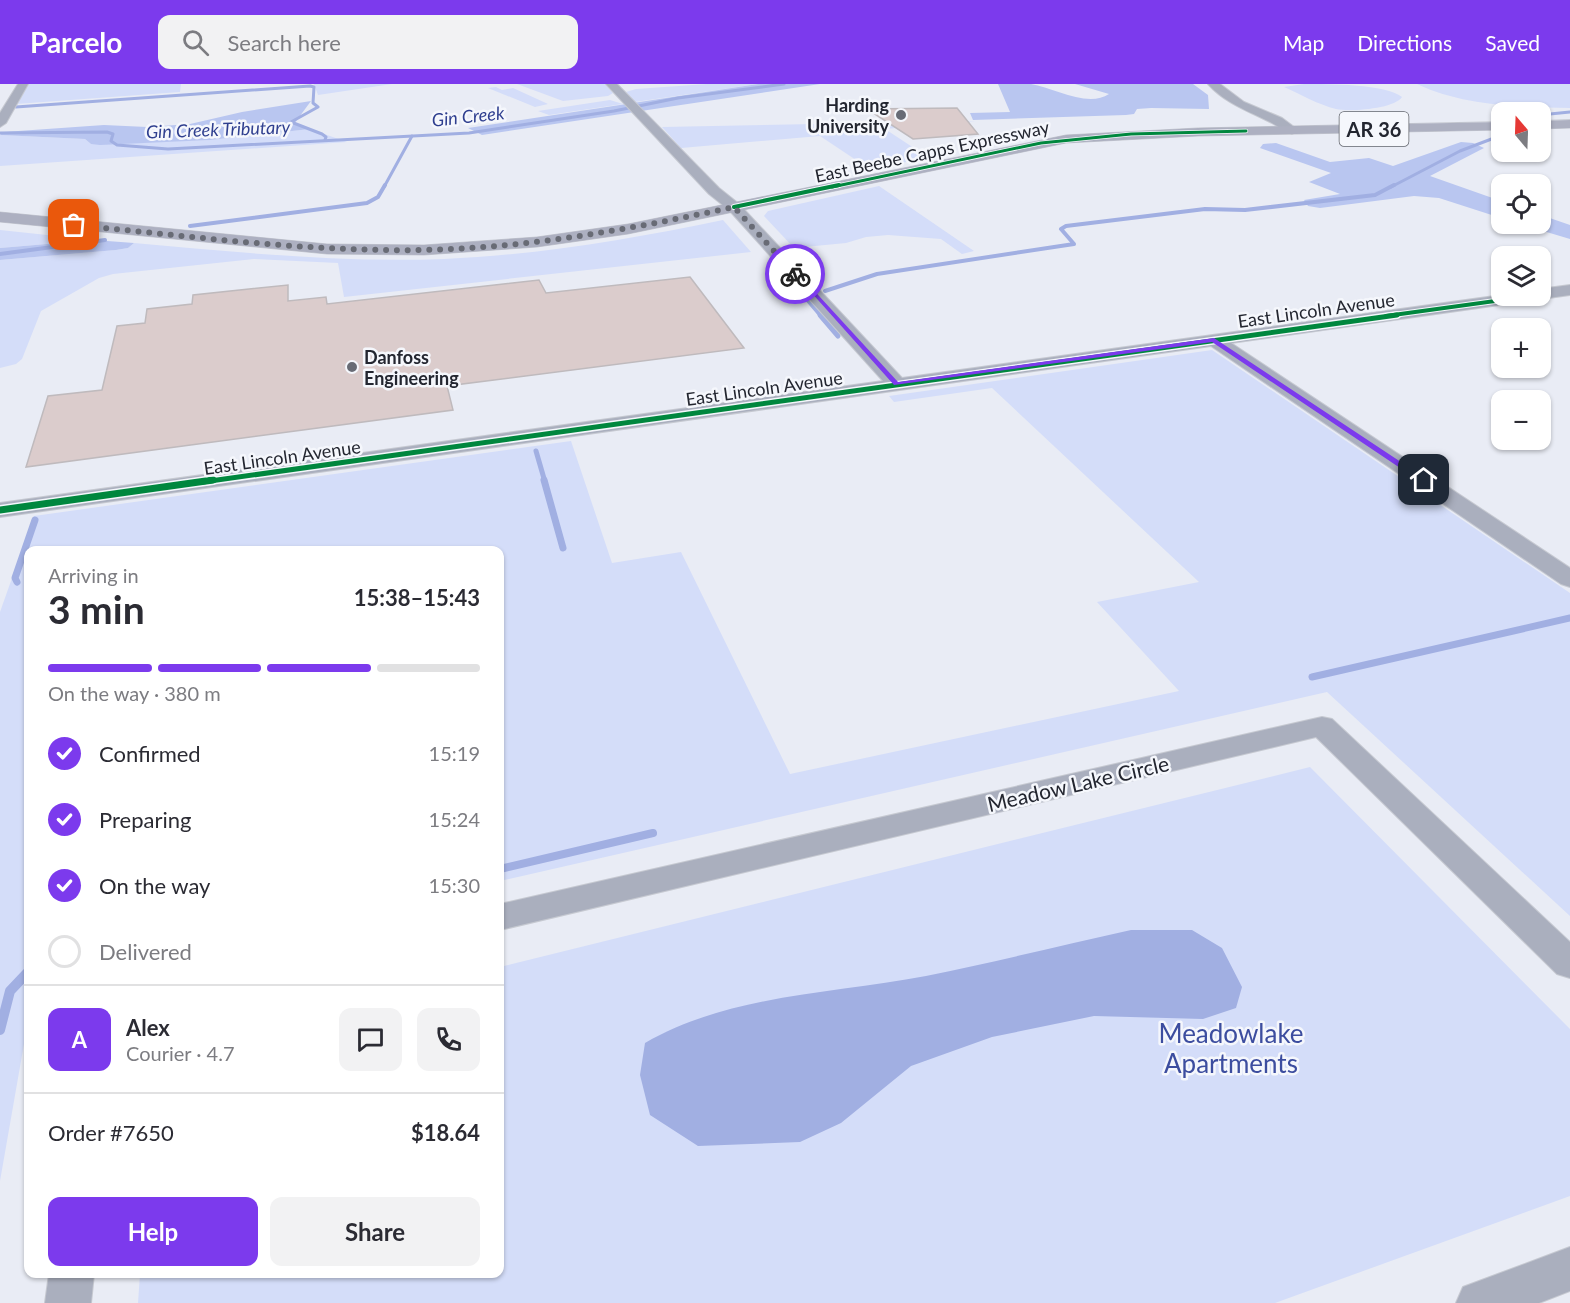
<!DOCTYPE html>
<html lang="en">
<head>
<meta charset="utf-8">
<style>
	body { margin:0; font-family:Lato,sans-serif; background:#f2f2f3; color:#2b2b33; height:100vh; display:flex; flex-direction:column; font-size:22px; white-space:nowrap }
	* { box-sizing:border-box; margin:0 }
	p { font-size:20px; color:#7c7c81 }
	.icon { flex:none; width:33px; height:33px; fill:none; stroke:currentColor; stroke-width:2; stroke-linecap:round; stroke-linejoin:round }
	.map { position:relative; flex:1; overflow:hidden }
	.panel { position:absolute; left:24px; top:462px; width:480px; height:732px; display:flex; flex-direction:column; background:#fff; border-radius:12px; box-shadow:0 2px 4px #0004 }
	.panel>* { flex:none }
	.needle { width:39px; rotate:341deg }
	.buttons { position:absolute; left:1491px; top:18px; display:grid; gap:12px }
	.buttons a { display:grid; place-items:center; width:60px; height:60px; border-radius:12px; background:#fff; box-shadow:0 2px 4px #0004; font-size:30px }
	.pin { position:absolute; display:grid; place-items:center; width:51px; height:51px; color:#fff; margin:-26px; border-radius:12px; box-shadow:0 3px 9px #0006 }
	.courier { position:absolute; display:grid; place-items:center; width:60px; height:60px; margin:-30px; border:4px solid #7c3aed; border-radius:50%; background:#fff; color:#222; box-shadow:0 2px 8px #0007 }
	.headline em { font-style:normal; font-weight:700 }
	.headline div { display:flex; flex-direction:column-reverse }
	.headline { display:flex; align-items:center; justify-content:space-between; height:102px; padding:0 24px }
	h1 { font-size:39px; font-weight:700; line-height:45px }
	.bar { display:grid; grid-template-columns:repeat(4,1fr); gap:9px 6px; align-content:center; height:72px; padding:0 24px }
	.bar i { height:8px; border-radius:4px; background:#e1e1e2 }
	.bar .active { background:#7c3aed }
	.bar p { grid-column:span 4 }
	.line { display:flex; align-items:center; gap:15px; padding:0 24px; border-top:2px solid #e1e1e2 }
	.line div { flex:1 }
	.round { display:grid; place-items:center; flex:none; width:63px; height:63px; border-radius:12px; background:#f2f2f3 }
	ol { padding:0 24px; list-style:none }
	li { display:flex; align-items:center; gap:18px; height:66px }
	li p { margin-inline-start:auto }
	li .icon { padding:6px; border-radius:50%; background:#7c3aed; color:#fff; stroke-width:4 }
	li:last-child { color:#7c7c81 }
	li i { width:33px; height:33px; border:3px solid #e1e1e2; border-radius:50% }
	.primary-button { display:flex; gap:12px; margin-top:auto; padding:12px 24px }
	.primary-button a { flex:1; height:69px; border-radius:12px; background:#7c3aed; color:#fff; font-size:24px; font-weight:700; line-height:69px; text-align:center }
	.primary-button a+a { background:#f2f2f3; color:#2b2b33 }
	header { display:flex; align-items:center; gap:36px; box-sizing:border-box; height:84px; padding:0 30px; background:#7c3aed; color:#fff }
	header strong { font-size:28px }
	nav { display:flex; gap:33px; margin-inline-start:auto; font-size:21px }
	.search { width:420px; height:54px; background:#f2f2f3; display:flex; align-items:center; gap:15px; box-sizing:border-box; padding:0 21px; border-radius:12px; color:#7c7c81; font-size:22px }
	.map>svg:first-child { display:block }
	.green { fill:#d4ddf9 }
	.forest { fill:#b9c6f0 }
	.water { fill:#a1afe2 }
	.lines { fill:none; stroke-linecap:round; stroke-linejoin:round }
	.stream-far5 { stroke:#a1afe2; stroke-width:3 }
	.stream-far4 { stroke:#a1afe2; stroke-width:4 }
	.stream-far3 { stroke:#a1afe2; stroke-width:5 }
	.stream-far2 { stroke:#a1afe2; stroke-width:7 }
	.stream-far1 { stroke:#a1afe2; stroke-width:8 }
	.stream { stroke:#a1afe2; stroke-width:10 }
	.building { fill:#dbcccc; stroke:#bfbabd; stroke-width:1.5 }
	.minor-casing { stroke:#c6c9d1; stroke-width:2 }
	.major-casing { stroke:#c6c9d1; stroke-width:1 }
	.minor { fill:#aaafbe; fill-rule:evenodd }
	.major { fill:#adb0c1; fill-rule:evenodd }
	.cycleway-far3-casing { stroke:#f5f7fc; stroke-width:4.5 }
	.cycleway-far2-casing { stroke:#f5f7fc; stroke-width:6 }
	.cycleway-far1-casing { stroke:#f5f7fc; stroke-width:8 }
	.cycleway-casing { stroke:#f5f7fc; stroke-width:10 }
	.cycleway-far3 { stroke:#00873e; stroke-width:3 }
	.cycleway-far2 { stroke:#00873e; stroke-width:4 }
	.cycleway-far1 { stroke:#00873e; stroke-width:5 }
	.cycleway { stroke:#00873e; stroke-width:7 }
	.route { fill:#7c3aed }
	.done { stroke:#686b75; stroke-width:6; stroke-dasharray:0 10.8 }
	.poi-dot { fill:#686b75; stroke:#f5f7fc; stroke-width:2 }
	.labels { text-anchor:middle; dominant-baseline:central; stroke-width:5; stroke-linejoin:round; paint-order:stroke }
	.far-poi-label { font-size:18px; font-weight:bold; fill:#232630; stroke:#f5f7fc; text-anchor:end }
	.far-water-label { font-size:18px; font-style:italic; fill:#2f3f8f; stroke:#f5f7fc }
	.far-street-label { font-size:18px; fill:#232630; stroke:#f5f7fc }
	.shield { fill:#f5f7fc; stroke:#62656d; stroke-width:1.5 }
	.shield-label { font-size:20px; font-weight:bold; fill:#232630 }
	.street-label { font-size:21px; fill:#232630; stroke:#f5f7fc }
	.near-park-label { font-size:26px; fill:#3c4d9f; stroke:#f5f7fc }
</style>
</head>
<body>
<header>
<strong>Parcelo</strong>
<div class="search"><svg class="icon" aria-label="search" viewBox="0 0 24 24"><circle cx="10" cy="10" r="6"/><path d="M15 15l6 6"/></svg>Search here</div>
<nav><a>Map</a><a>Directions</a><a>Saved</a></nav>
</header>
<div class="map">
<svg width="1570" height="1219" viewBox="0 0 1570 1219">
	<rect width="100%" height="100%" fill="#e9ecf5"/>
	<!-- green -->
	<g class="green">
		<polygon points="28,0 181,0 180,8 16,20"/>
		<polygon points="314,0 392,0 318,11"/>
		<polygon points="517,0 605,0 613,9 608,12 563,17"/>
		<polygon points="707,0 758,0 635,18 626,8 636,5"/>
		<path d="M1304 0C1329 0 1386 0 1402 13 1394 25 1350 28 1336 25 1319 21 1300 10 1284 3Z"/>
		<path d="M1417 0H1570V24C1520 23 1463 22 1417 0Z"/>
		<polygon points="496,3 502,6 513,4 548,20 535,23 488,4"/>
		<polygon points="610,16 623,20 549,31 538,27"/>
		<polygon points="976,37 885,45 920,68 951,64 954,68 877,84 856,76 820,52 681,64 662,43"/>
		<polygon points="310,45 347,58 0,82 0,51 85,55 91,60 210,56"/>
		<polygon points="879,102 974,167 962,170 941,155 888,151 866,153 846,159 794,164 764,132 768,127"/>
		<path d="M723 136 751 168 344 213 338 179 254 175 113 190 99 194 41 227 22 275 16 280 0 284V176L116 166 128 164 134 159C237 168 340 179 444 175 539 171 631 155 723 136Z"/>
		<polygon points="0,146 94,156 0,164"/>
		<polygon points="1212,266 1570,509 1570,832 1327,608 500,797 500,466 28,466 28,937 0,1097 0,528 34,432 571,357 612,479 681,468 790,690 1179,607 1097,518 1199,498 992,304 894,318 889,312"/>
		<polygon points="1310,683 1570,945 1570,1112 1275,1219 138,1219 140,1190 500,1190 500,883"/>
	</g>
	<!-- forest -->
	<g class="forest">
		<polygon points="758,0 820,0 482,51 468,44"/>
		<path d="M998 0C1009 0 1021 0 1031 0 1054 4 1088 24 1109 10L1075 0H1193L1208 11 1209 25 1151 24 1137 25 1134 30 1126 31 973 36 970 29 1010 28Z"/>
		<polygon points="311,17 294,40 310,45 210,56 100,61 91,60 85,55 0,51 4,48 104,41 147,43 190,40 242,28"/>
		<polygon points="1461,58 1473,59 1484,64 1430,92 1501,117 1501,134 1439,114 1414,112 1320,124 1308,122 1304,116 1340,110 1309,98 1331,89 1260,64 1263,60 1276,59 1330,78 1369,74 1393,82"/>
		<polygon points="1541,131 1570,141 1570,155 1520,140 1540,140"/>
		<polygon points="94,156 134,159 128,164 116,166 0,176 0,164"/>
	</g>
	<!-- water -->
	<path class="water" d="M1131 846H1192L1222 864 1242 903 1236 924 1203 935 1094 932 992 953 911 982 841 1039 800 1058 698 1062 650 1031 640 991 645 959C730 910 832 910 926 892 995 878 1063 861 1131 846Z"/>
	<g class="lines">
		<!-- stream-far5 -->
		<g class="stream-far5">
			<polyline points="16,23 310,2 314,3 313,19 318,23 291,38 322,50 326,53 325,56"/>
			<polyline points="1540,31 1570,28"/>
			<polyline points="0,49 107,48 113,50 111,57 117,61 168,65 469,49 614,27 678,14 784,0"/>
			<polyline points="384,103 412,52"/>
			<polyline points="1391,103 1460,67 1502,51"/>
		</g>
		<!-- stream-far4 -->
		<g class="stream-far4">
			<polyline points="190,142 367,119 378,113 385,101"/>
			<polyline points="0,170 105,156"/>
			<polyline points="825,207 877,190 1074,160 1061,145 1066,142 1205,125 1245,126 1375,111 1394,101"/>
			<polyline points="804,212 821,232"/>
		</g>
		<!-- stream-far3 -->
		<g class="stream-far3">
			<polyline points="820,231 838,252"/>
			<polyline points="536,367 545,398"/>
		</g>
		<!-- stream-far2 -->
		<g class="stream-far2">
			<polyline points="544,396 563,464"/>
			<polyline points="17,498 15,494 35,436"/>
			<polyline points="1312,593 1570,534"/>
		</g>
		<!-- stream-far1 -->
		<polyline class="stream-far1" points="500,785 653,749"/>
		<!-- stream -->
		<polyline class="stream" points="0,946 10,907 28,888"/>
	</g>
	<!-- building -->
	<g class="building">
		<polygon points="957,24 978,50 913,55 867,25"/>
		<polygon points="690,193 744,264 447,302 453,326 26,383 48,312 102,306 117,242 145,239 147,225 192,220 193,211 288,201 288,217 326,213 327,220 539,196 546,209"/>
	</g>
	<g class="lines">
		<defs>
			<g id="minor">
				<polygon points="18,0 28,0 6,39 0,43 0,29"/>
				<polygon points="606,0 617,0 719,104 739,120 902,294 1502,211 1540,212 1540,205 1570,201 1570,211 1231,259 1570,484 1570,503 1561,500 1211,262 0,433 0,419 883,297 729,126 709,110"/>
				<path d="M1208 0H1220L1244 18 1282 34 1298 46 1292 50C1284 47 1278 42 1270 38 1248 27 1225 19 1208 0Z"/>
				<polygon points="1322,633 1332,635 1570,858 1570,894 1557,890 1316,653 500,846 500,820"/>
				<polygon points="1570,1163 1570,1207 1539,1219 1456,1219 1463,1203"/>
				<polygon points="49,1190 94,1190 91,1219 45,1219"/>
			</g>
			<g id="major">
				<polygon points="1570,36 1570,44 1540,45 1540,37"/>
				<polygon points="1502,38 1502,46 1198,52 1066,59 628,150 537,163 424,171 327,170 0,138 0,128 327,160 424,161 537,153 628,140 1066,51 1198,44"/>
			</g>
		</defs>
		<!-- minor casing -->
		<use href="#minor" class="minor-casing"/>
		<!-- major casing -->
		<use href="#major" class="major-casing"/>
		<!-- minor -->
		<use href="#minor" class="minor"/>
		<!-- major -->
		<use href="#major" class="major"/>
		<defs>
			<polyline id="cycleway-far3" points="832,103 1041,59 1131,50 1246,47"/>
			<g id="cycleway-far2">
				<polyline points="734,123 839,101"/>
				<polyline points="1386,232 1531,212"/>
			</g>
			<polyline id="cycleway-far1" points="203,398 1397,231"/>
			<polyline id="cycleway" points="0,426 213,396"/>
		</defs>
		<!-- cycleway-far3 casing -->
		<use href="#cycleway-far3" class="cycleway-far3-casing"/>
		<!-- cycleway-far2 casing -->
		<use href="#cycleway-far2" class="cycleway-far2-casing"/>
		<!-- cycleway-far1 casing -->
		<use href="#cycleway-far1" class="cycleway-far1-casing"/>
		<!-- cycleway casing -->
		<use href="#cycleway" class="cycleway-casing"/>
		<!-- cycleway-far3 -->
		<use href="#cycleway-far3" class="cycleway-far3"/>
		<!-- cycleway-far2 -->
		<use href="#cycleway-far2" class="cycleway-far2"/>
		<!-- cycleway-far1 -->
		<use href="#cycleway-far1" class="cycleway-far1"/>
		<!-- cycleway -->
		<use href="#cycleway" class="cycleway"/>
	</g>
	<!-- route -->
	<polygon class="route" points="793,188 797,188 898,298 1214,254 1428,396 1421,398 1212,258 894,301"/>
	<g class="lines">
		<!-- done -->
		<path class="done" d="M74 141C190 152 306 168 423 166 528 164 631 145 734 123L795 190"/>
	</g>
	<!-- markers -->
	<g class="poi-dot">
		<circle cx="901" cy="31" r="6"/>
		<circle cx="352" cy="283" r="6"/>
	</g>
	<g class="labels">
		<!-- far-poi labels -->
		<g class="far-poi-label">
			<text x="889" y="21">Harding<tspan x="889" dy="21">University</tspan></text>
			<text x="364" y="273" text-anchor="start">Danfoss<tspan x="364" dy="21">Engineering</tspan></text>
		</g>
		<!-- far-water labels -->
		<g class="far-water-label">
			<text transform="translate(468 32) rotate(-6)">Gin Creek</text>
			<text transform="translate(218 45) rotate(-2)">Gin Creek Tributary</text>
		</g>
		<!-- far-street labels -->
		<g class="far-street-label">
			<text transform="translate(932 67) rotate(-12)">East Beebe Capps Expressway</text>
			<text transform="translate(1316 226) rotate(-8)">East Lincoln Avenue</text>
			<text transform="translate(764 304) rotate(-8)">East Lincoln Avenue</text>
			<text transform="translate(282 373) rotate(-8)">East Lincoln Avenue</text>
		</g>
		<!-- shield labels -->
		<rect class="shield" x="1339.5" y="28" width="69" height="34" rx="4.5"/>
		<g class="shield-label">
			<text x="1374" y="45">AR 36</text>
		</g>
		<!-- street labels -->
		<g class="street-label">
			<text transform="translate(1078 699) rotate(-13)">Meadow Lake Circle</text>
		</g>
		<!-- near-park labels -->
		<g class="near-park-label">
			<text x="1231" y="949">Meadowlake<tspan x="1231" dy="30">Apartments</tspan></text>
		</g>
	</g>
</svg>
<div class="buttons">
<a><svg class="needle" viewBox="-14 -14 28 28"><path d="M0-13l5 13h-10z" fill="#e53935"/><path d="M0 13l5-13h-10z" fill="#7c7c81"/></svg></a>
<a><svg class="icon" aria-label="locate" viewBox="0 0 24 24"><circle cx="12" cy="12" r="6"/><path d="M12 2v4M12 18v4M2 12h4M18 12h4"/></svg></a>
<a><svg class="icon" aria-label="layers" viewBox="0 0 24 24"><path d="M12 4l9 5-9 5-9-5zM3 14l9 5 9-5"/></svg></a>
<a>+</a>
<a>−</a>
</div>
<div class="pin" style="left:74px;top:141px;background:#ea580c"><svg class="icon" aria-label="bag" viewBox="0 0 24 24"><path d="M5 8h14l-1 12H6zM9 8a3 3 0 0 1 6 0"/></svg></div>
<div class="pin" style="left:1424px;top:396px;background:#1f2937"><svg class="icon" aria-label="home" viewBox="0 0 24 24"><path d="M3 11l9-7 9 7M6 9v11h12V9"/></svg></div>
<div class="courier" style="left:795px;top:190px"><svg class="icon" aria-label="bike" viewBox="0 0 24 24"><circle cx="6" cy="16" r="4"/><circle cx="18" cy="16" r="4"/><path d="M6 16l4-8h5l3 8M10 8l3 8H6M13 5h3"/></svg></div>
<section class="panel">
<div class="headline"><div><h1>3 min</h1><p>Arriving in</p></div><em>15:38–15:43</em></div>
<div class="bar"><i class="active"></i><i class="active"></i><i class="active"></i><i></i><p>On the way · 380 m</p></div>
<ol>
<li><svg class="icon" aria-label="check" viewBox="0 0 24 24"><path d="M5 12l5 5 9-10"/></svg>Confirmed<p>15:19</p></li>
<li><svg class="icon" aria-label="check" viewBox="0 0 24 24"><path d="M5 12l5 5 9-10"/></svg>Preparing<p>15:24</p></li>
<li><svg class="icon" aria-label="check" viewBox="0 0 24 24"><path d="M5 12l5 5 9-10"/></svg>On the way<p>15:30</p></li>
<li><i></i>Delivered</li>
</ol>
<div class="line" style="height:108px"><b class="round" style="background:#7c3aed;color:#fff">A</b><div><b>Alex</b><p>Courier · 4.7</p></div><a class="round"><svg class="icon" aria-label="chat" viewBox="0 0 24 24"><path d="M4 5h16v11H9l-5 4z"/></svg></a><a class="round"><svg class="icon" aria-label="phone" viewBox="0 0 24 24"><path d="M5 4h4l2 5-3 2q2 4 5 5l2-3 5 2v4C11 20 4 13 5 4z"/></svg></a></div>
<div class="line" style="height:78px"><div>Order #7650</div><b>$18.64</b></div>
<div class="primary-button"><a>Help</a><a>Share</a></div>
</section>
</div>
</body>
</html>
